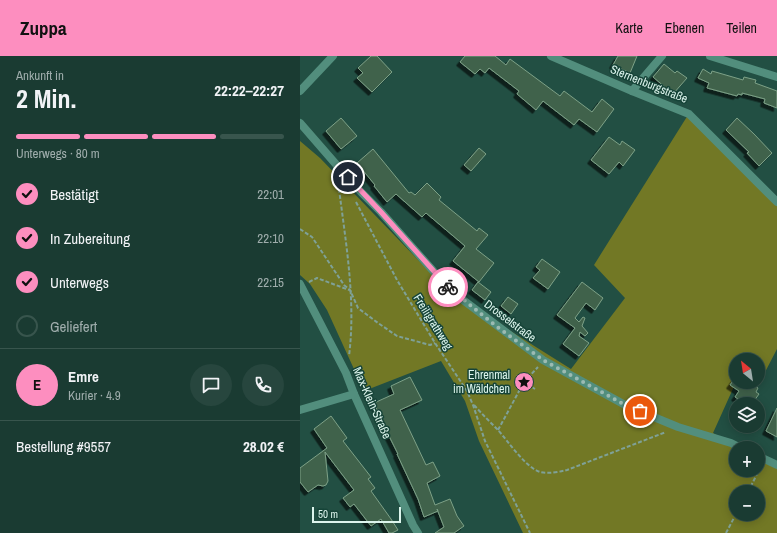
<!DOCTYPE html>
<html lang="de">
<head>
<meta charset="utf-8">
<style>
	body { margin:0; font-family:"Archivo Narrow",sans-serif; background:#27463e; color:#f1f3f6; height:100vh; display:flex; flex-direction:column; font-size:15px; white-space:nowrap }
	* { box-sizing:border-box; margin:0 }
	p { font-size:13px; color:#9fadac }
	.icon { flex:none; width:22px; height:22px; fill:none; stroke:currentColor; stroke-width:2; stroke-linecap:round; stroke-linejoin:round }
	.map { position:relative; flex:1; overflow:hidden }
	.details { display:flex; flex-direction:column; background:#1a3b32; width:300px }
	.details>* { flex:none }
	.needle { width:26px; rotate:330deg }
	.fabs { position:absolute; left:429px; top:297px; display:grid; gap:8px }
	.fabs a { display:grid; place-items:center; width:36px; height:36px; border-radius:50%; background:#1a3b32; box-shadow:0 2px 10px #0003,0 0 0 1px #38554d; font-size:20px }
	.scale { position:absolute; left:12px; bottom:10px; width:89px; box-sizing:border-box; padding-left:4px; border:2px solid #ddf5ed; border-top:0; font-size:11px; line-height:14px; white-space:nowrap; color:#ddf5ed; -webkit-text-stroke:3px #164438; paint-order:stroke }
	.pin { position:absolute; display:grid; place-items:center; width:34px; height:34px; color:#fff; margin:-17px; border:2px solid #fff; border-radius:50%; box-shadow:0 1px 4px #0007 }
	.courier { position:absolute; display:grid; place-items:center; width:40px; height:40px; margin:-20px; border:3px solid #fd8ebf; border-radius:50%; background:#fff; color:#222; box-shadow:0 1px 5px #0007 }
	.headline em { font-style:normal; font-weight:800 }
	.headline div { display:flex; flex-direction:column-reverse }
	.headline { display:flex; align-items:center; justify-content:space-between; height:68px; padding:0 16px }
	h1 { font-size:26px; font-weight:800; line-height:30px }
	.bar { display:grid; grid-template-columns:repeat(4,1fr); gap:6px 4px; align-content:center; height:48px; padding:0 16px }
	.bar i { height:5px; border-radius:3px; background:#38554d }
	.bar .selected { background:#fd8ebf }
	.bar p { grid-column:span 4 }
	.line { display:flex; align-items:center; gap:10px; padding:0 16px; border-top:1px solid #38554d }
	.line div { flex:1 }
	.round { display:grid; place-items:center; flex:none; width:42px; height:42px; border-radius:21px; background:#27463e }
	ol { padding:0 16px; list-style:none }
	li { display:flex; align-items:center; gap:12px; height:44px }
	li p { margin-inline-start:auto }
	li .icon { padding:4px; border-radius:50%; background:#fd8ebf; color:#111; stroke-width:4 }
	li:last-child { color:#9fadac }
	li i { width:22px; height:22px; border:2px solid #38554d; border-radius:50% }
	header { display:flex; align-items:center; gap:24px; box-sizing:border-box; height:56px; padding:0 20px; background:#fd8ebf; color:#111 }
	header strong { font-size:19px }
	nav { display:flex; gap:22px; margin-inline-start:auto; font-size:14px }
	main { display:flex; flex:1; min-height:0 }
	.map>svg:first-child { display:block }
	.green { fill:#727825; fill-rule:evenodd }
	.building { fill:#41624b; stroke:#7da187; filter:url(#shadow) }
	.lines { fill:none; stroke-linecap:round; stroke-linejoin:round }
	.path { stroke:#7fa197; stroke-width:2; stroke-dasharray:4 2; stroke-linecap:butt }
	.street { stroke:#528e7d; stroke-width:8 }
	.done { stroke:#9cbbb2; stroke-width:4; stroke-dasharray:0 7.2 }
	.route { stroke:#fd8ebf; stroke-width:5 }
	.labels { text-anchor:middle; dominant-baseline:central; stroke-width:3; stroke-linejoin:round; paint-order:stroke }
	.street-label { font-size:12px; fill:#ddf5ed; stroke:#164438 }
	.poi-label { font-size:12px; fill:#ddf5ed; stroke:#164438; text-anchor:end }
</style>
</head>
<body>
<header>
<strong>Zuppa</strong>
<nav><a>Karte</a><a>Ebenen</a><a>Teilen</a></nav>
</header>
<main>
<section class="details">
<div class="headline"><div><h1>2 Min.</h1><p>Ankunft in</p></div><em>22:22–22:27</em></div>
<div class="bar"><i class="selected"></i><i class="selected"></i><i class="selected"></i><i></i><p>Unterwegs · 80 m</p></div>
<ol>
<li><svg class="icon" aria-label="check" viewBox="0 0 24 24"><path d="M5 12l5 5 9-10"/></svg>Bestätigt<p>22:01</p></li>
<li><svg class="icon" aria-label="check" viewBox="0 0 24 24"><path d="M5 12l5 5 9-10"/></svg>In Zubereitung<p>22:10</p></li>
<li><svg class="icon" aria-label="check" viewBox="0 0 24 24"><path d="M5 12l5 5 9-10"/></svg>Unterwegs<p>22:15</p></li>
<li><i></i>Geliefert</li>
</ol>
<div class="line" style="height:72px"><b class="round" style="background:#fd8ebf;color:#111">E</b><div><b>Emre</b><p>Kurier · 4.9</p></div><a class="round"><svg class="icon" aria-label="chat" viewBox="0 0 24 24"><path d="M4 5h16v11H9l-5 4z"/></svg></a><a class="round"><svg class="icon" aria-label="phone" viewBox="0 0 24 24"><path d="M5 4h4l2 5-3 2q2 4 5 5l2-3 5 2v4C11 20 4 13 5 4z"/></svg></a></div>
<div class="line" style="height:52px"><div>Bestellung #9557</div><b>28.02 €</b></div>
</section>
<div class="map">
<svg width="477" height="477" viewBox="0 0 477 477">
	<defs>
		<filter id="shadow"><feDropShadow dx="-3.5" dy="3.5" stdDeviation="0" flood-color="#0009"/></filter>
	</defs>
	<rect width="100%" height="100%" fill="#224f43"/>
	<!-- green -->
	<path class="green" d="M388 59 477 146V293L463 320 458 318V304H436V326L413 377 440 392H436V414H458V402L477 412V477H223L179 385 165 345 141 305 64 335 27 254 10 228 0 219V85L20 102 150 237 271 313 325 242 294 209ZM436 436H458V458H436Z"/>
	<!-- building -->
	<g class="building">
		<polygon points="71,0 77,0 92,16 72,36 57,22 63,17 58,12"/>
		<polygon points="165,0 195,0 206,9 210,3 260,40 264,35 292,56 302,43 314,53 297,76 279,63 274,69 243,45 236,54 217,38 219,35 189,12 185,17 180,13 175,18 160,6"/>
		<polygon points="318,0 337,0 330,17 313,9"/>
		<polygon points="364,8 375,17 377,15 387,22 373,38 353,21"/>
		<polygon points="403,13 411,18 412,15 443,24 444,21 456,24 455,27 477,35 477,52 464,47 465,43 442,37 442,39 438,38 437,40 407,32 409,27 398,22"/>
		<polygon points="41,62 57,80 41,93 26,75"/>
		<polygon points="437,62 454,78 472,97 459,110 447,97 449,96 426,74"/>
		<polygon points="309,81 320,89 322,85 335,94 323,110 319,106 309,118 291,104"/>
		<polygon points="179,92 186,98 171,115 164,109"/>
		<polygon points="73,93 109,137 111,136 115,139 127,127 141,141 139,144 177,175 179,172 188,179 176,193 194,207 179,226 153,205 165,190 126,157 122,161 96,138 87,146 74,130 75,129 57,107"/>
		<polygon points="242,203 260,216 248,233 233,222 240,214 236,211"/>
		<polygon points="178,226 191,236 185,244 172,234"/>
		<polygon points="282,226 303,242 295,254 286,247 275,262 279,266 283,261 285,262 282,270 288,277 285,280 280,276 279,280 289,287 279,300 263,288 275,272 257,259"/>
		<polygon points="208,241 218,248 211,258 201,250"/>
		<polygon points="110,321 122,344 100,354 126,409 133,406 140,420 127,427 135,449 150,443 157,460 164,470 154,477 135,477 144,471 137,453 138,455 124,461 118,443 97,398 98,398 88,378 74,347 94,338 91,330"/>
		<polygon points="435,322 436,323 436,326 441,326 447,330 450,326 458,332 456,336 459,338 454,345 447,341 443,346 435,341 439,335 430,329"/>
		<polygon points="477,352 477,381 466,375"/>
		<polygon points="31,360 47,382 43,385 71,421 68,423 75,432 71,435 91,463 98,474 92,477 89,477 81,463 71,470 54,448 50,451 43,442 54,434 25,396 28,425 26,429 23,430 18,429 8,436 0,426 0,412 27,392 14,373"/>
	</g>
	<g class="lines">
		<!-- path -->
		<g class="path">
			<path d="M40 127 39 133C46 188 56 245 49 300"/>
			<polyline points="56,146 97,224 135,287 167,335 173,349 185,385 230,477"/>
			<polyline points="0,173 12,181 44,229 50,234 58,252 78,267 97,280 130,289 135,287"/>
			<polyline points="9,226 17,222 49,234"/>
			<polyline points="217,323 235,333"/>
			<path d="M174 349C182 358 190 366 198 374 208 385 225 411 240 416 248 418 259 416 267 414L366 376"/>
			<polyline points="198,374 224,326 238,311"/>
			<polyline points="448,436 460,412"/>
			<polyline points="426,477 436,458"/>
		</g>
		<!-- street -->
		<g class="street">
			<polyline points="251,0 332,35 389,58 477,146"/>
			<polyline points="410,0 477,21"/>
			<polyline points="0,35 33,0"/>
			<polyline points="332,35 362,0"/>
			<polyline points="0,67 54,129 81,156 151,235 243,304 327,350 378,371 431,387 441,392"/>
			<polyline points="0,228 46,317 54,338 113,469 118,477"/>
			<polyline points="0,354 54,338"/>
			<polyline points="458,400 477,409"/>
		</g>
	</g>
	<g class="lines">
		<!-- done -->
		<polyline class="done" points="148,231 196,270 243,304 327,350 340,355"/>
		<!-- route -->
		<polyline class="route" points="48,121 81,156 148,231"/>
	</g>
	<!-- icons -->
	<defs>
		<symbol id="sight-disc" viewBox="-11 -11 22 22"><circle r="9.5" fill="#fd8ebf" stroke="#164438"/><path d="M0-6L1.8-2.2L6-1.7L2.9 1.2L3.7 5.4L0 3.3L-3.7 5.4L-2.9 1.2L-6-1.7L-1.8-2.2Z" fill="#111"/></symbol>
	</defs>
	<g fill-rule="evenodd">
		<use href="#sight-disc" x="213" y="315" width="22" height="22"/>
	</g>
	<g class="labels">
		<!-- street labels -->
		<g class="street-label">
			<text transform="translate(349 28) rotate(22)">Sternenburgstraße</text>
			<text transform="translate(210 265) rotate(37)">Drosselstraße</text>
			<text transform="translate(133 266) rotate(58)">Freiligrathweg</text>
			<text transform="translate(72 347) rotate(66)">Max-Klein-Straße</text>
		</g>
		<!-- poi labels -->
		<g class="poi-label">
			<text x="210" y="319">Ehrenmal<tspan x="210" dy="14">im Wäldchen</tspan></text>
		</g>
	</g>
</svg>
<div class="fabs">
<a><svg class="needle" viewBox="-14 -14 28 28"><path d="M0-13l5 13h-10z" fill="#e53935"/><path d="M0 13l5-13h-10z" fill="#9fadac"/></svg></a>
<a><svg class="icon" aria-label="layers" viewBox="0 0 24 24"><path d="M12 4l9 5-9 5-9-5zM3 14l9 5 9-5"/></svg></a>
<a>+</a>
<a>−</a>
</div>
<div class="scale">50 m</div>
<div class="pin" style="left:340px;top:355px;background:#ea580c"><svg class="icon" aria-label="bag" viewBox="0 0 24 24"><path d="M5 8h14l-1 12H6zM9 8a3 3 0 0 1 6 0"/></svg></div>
<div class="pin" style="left:48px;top:121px;background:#1f2937"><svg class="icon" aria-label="home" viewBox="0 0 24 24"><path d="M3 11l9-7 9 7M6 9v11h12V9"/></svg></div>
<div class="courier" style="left:148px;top:231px"><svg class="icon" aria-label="bike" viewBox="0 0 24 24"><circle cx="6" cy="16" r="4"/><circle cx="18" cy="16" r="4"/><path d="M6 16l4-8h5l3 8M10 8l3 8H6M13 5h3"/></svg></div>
</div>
</main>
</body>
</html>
